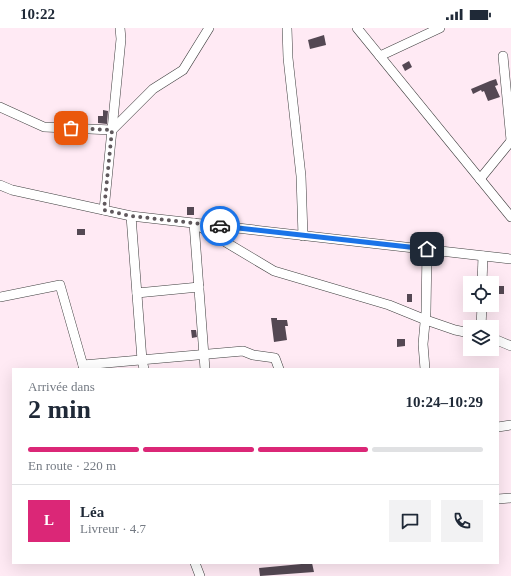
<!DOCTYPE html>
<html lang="fr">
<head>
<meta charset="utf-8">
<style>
	body { margin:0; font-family:"Times New Roman",serif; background:#f2f2f3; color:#1f2937; height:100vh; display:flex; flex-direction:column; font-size:15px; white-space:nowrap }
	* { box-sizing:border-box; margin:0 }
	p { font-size:13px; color:#747a83 }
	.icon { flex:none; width:22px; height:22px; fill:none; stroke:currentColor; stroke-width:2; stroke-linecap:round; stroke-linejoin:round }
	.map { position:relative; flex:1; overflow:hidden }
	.details { position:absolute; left:12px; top:340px; width:487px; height:196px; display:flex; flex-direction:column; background:#fff; border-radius:0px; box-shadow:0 4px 16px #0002 }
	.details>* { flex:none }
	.tools { position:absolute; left:463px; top:248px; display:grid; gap:8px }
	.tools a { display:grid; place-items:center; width:36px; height:36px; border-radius:0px; background:#fff; box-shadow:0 4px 16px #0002; font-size:20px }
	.pin { position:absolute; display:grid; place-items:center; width:34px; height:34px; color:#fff; margin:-17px; border-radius:8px; box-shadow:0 2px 6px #0006 }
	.courier { position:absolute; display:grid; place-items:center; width:40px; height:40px; margin:-20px; border:3px solid #1a73e8; border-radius:50%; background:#fff; color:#222; box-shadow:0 1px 5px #0007 }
	.summary em { font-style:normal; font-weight:800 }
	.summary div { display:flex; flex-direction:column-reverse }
	.summary { display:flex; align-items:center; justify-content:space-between; height:68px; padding:0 16px }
	h1 { font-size:26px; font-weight:800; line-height:30px }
	.bar { display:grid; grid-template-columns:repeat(4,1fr); gap:6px 4px; align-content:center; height:48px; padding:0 16px }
	.bar i { height:5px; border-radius:3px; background:#e0e1e3 }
	.bar .active { background:#db2777 }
	.bar p { grid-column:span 4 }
	.line { display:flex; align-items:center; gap:10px; padding:0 16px; border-top:1px solid #e0e1e3 }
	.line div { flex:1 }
	.round { display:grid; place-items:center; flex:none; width:42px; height:42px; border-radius:0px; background:#f2f2f3 }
	.status { display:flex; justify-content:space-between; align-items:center; height:28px; padding:0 20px; background:#fff; direction:ltr }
	.status svg { height:11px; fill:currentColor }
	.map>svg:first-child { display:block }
	.building { fill:#544853 }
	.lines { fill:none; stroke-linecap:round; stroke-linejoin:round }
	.minor-casing { stroke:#3e3e3e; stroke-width:10 }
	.minor { stroke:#fff; stroke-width:9 }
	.done { stroke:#60595d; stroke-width:4; stroke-dasharray:0 7.2 }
	.route { stroke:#1a73e8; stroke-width:5 }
</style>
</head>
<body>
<div class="status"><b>10:22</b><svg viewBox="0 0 49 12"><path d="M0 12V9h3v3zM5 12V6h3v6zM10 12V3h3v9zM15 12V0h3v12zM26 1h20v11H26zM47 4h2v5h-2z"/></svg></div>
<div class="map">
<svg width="511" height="548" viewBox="0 0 511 548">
	<rect width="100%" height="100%" fill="#ffeaf4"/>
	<!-- building -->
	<g class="building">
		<polygon points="324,7 326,17 310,21 308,12"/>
		<polygon points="409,33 412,39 405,43 402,37"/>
		<polygon points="496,51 498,57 495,58 500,69 488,73 484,63 482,64 481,62 473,66 471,61 490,53"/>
		<polygon points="103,82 108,83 107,96 98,95 98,88 103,88"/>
		<rect x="62" y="89" width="7" height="5"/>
		<rect x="187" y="179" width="7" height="8"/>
		<rect x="77" y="201" width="8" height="6"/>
		<rect x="496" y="258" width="8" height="8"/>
		<rect x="407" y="266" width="5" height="8"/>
		<polygon points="271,290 277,290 277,292 287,292 288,298 285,298 287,312 274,314"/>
		<polygon points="191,302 196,302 197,309 192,310"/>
		<polygon points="397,311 405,311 405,318 397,319"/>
		<polygon points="312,535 314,544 260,548 259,540"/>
	</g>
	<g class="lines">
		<defs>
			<g id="minor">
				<polyline points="287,0 288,30 301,148 303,208"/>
				<polyline points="357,0 511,189"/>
				<polyline points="380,28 440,0"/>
				<polyline points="503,28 511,112"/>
				<polyline points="0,79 44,99 112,102 153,61 183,42 209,0"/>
				<polyline points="480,151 511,113"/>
				<polyline points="0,157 12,162 131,188 511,231"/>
				<polyline points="104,182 121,11 120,0"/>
				<polyline points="131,188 142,332 144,341"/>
				<polyline points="194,195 205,341"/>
				<polyline points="197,197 274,243 389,277 426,292 455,302 470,305"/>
				<polyline points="482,255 483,228"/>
				<polyline points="137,265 199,259"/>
				<polyline points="0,269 60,257 84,341"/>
				<polyline points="481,299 482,277"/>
				<polyline points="492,310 511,318"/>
				<polyline points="83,337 243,323 253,327 275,330 279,341"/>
				<polyline points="425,341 423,316 426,284 427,221"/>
				<polyline points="498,399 511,397"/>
				<polyline points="498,471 511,470"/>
				<polyline points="195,535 200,548"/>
			</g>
		</defs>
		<!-- minor casing -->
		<use href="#minor" class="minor-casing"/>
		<!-- minor -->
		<use href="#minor" class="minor"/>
	</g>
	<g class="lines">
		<!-- done -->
		<polyline class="done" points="71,100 112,102 104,182 131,188 220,198"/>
		<!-- route -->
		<polyline class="route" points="220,198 427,221"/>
	</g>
</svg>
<div class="tools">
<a><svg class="icon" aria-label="locate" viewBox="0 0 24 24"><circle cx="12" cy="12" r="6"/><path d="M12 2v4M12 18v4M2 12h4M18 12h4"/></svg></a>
<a><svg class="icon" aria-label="layers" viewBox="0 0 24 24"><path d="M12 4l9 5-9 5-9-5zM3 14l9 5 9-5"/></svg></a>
</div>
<div class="pin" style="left:71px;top:100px;background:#ea580c"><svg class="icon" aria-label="bag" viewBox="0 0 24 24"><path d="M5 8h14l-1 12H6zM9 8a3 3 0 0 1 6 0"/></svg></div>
<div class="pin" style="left:427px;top:221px;background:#1f2937"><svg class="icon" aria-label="home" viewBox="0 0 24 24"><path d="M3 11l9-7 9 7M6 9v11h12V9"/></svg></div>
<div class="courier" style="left:220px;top:198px"><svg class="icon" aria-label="car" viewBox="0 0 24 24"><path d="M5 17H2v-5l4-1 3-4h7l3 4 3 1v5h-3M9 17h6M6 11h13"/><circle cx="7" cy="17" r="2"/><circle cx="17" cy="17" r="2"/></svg></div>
<section class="details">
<div class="summary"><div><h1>2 min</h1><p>Arrivée dans</p></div><em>10:24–10:29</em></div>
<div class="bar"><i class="active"></i><i class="active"></i><i class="active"></i><i></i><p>En route · 220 m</p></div>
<div class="line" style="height:72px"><b class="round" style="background:#db2777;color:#fff">L</b><div><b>Léa</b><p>Livreur · 4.7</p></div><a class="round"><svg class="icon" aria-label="chat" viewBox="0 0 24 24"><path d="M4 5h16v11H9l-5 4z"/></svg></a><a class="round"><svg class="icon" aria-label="phone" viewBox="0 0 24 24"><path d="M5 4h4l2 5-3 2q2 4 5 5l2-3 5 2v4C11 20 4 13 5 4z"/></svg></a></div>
</section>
</div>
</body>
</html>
